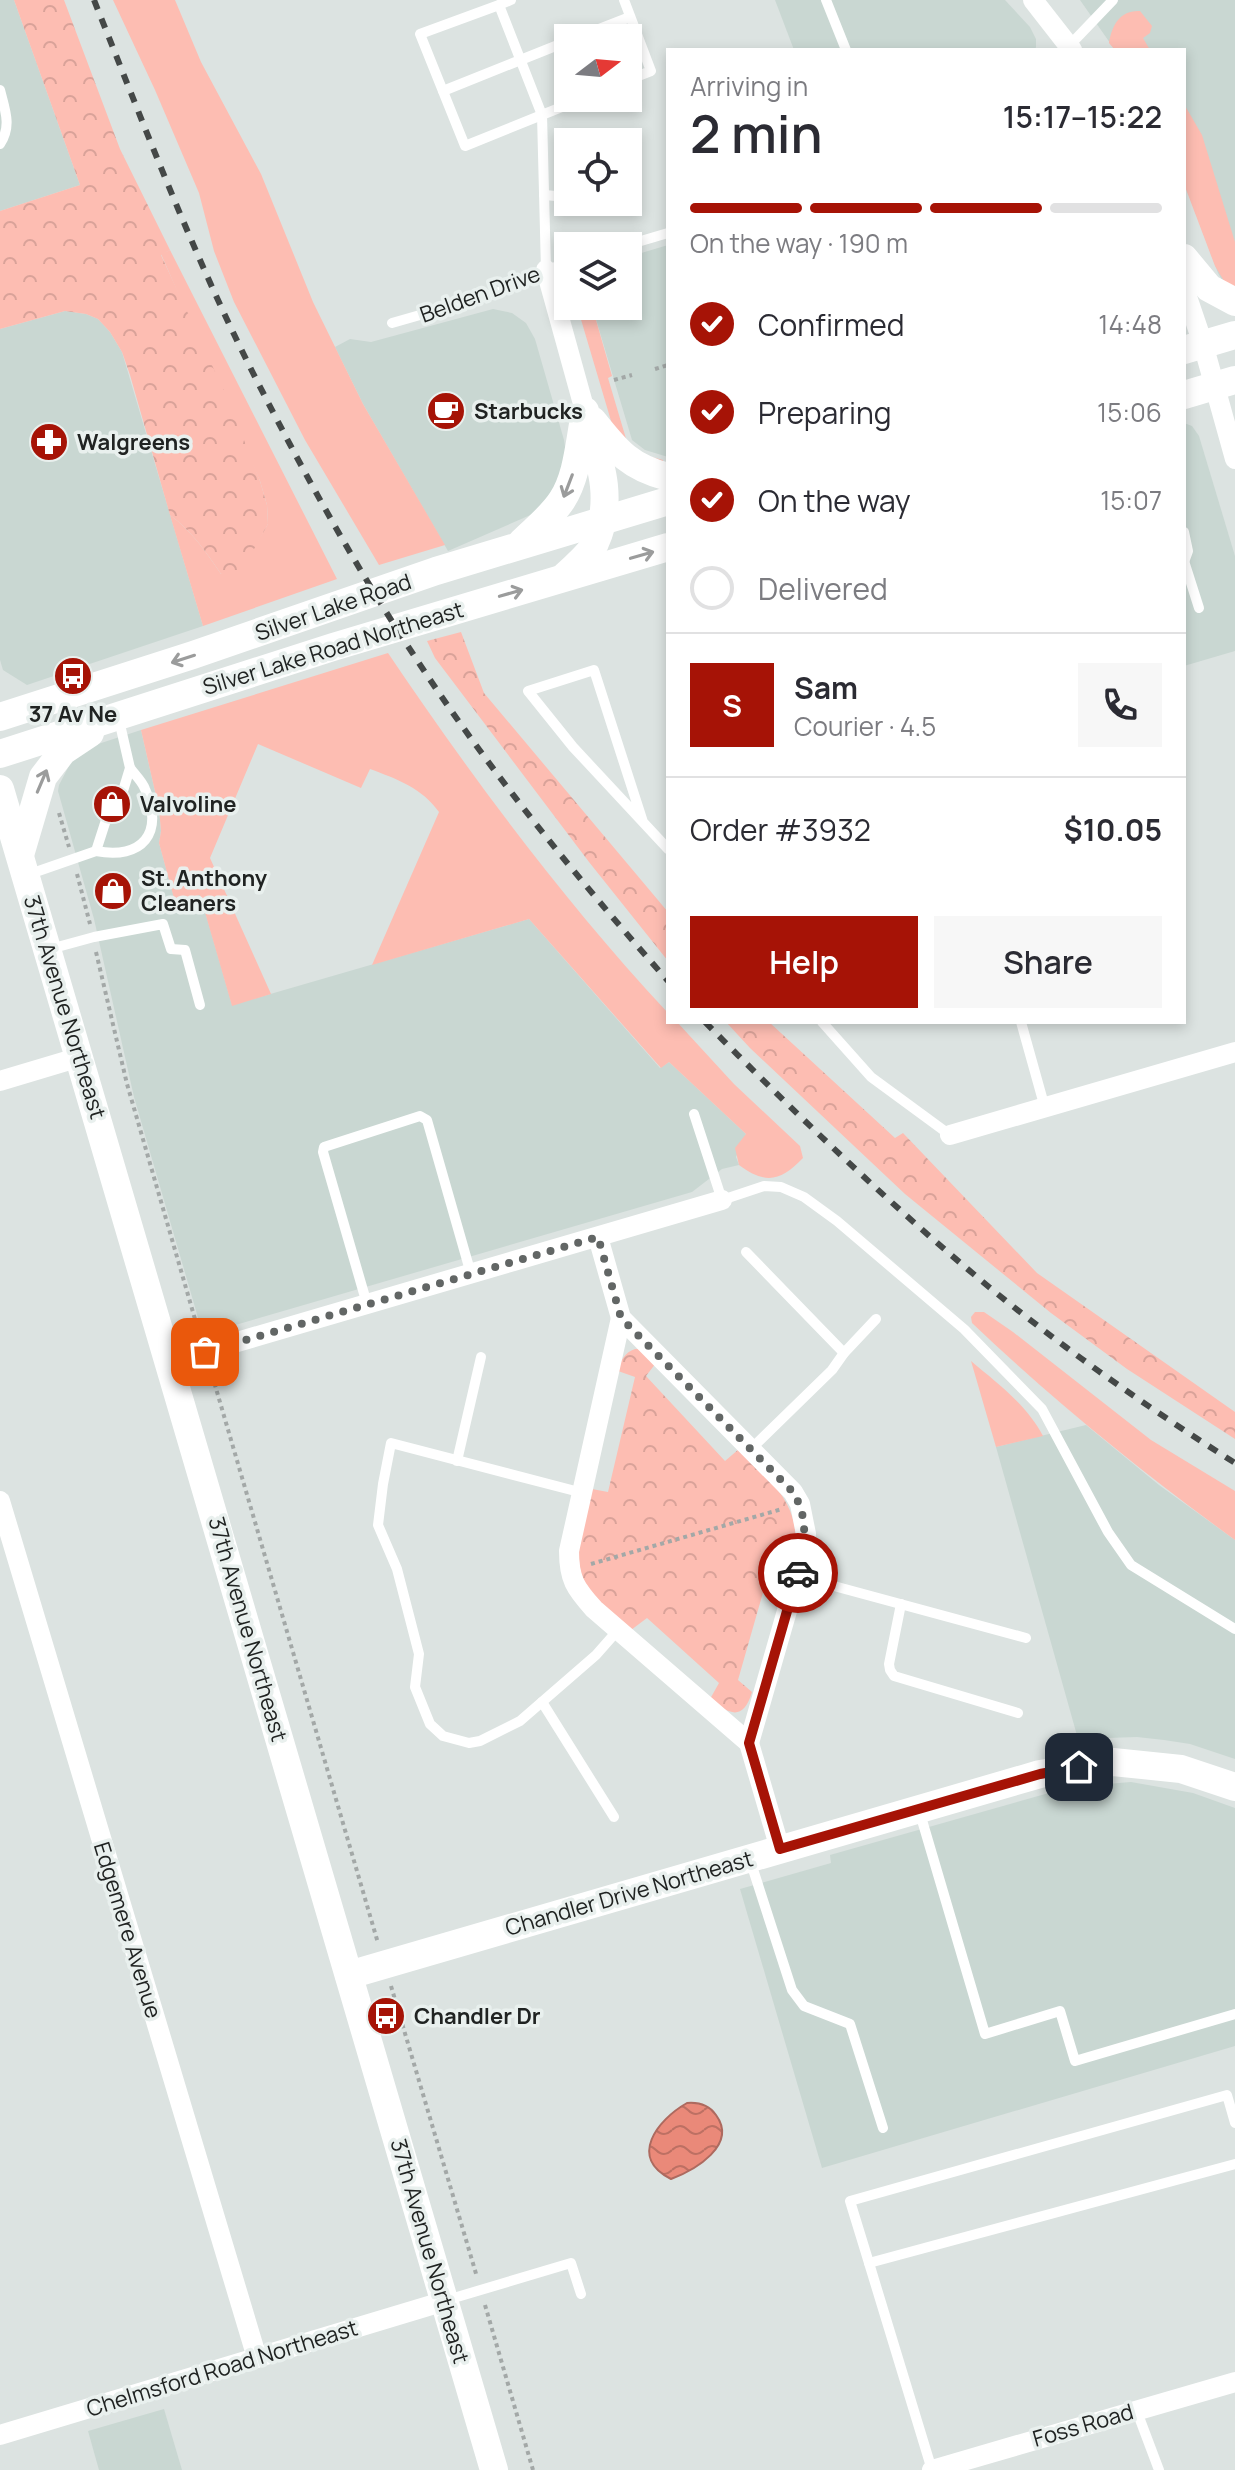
<!DOCTYPE html>
<html lang="en">
<head>
<meta charset="utf-8">
<style>
	body { margin:0; font-family:Manrope,sans-serif; background:#f7f7f7; color:#2b2b33; height:100vh; display:flex; flex-direction:column; font-size:30px; white-space:nowrap }
	* { box-sizing:border-box; margin:0 }
	p { font-size:26px; color:#7c7c81 }
	.icon { flex:none; width:44px; height:44px; fill:none; stroke:currentColor; stroke-width:2; stroke-linecap:round; stroke-linejoin:round }
	.map { position:relative; flex:1; overflow:hidden }
	.details { position:absolute; left:666px; top:48px; width:520px; height:976px; display:flex; flex-direction:column; background:#fff; border-radius:0px; box-shadow:0 4px 12px #0003 }
	.details>* { flex:none }
	.needle { width:52px; rotate:74deg }
	.tools { position:absolute; left:554px; top:24px; display:grid; gap:16px }
	.tools a { display:grid; place-items:center; width:88px; height:88px; border-radius:0px; background:#fff; box-shadow:0 4px 12px #0003; font-size:40px }
	.pin { position:absolute; display:grid; place-items:center; width:68px; height:68px; color:#fff; margin:-34px; border-radius:16px; box-shadow:0 4px 12px #0006 }
	.courier { position:absolute; display:grid; place-items:center; width:80px; height:80px; margin:-40px; border:6px solid #a61306; border-radius:50%; background:#fff; color:#222; box-shadow:0 2px 10px #0007 }
	.head em { font-style:normal; font-weight:600 }
	.head div { display:flex; flex-direction:column-reverse }
	.head { display:flex; align-items:center; justify-content:space-between; height:136px; padding:0 24px }
	h1 { font-size:52px; font-weight:600; line-height:60px }
	.bar { display:grid; grid-template-columns:repeat(4,1fr); gap:12px 8px; align-content:center; height:96px; padding:0 24px }
	.bar i { height:10px; border-radius:6px; background:#e1e1e2 }
	.bar .selected { background:#a61306 }
	.bar p { grid-column:span 4 }
	.line { display:flex; align-items:center; gap:20px; padding:0 24px; border-top:2px solid #e1e1e2 }
	.line div { flex:1 }
	.round { display:grid; place-items:center; flex:none; width:84px; height:84px; border-radius:0px; background:#f7f7f7 }
	ol { padding:0 24px; list-style:none }
	li { display:flex; align-items:center; gap:24px; height:88px }
	li p { margin-inline-start:auto }
	li .icon { padding:8px; border-radius:50%; background:#a61306; color:#fff; stroke-width:4 }
	li:last-child { color:#7c7c81 }
	li i { width:44px; height:44px; border:4px solid #e1e1e2; border-radius:50% }
	.button { display:flex; gap:16px; margin-top:auto; padding:16px 24px }
	.button a { flex:1; height:92px; border-radius:0px; background:#a61306; color:#fff; font-size:32px; font-weight:600; line-height:92px; text-align:center }
	.button a+a { background:#f7f7f7; color:#2b2b33 }
	.map>svg:first-child { display:block }
	.built { fill:#c9d7d2 }
	.grass { fill:#fdbdb2 }
	.forest { fill:url(#forest-crowns) }
	.water { fill:url(#water-waves); stroke:#ad6a5f; stroke-width:2 }
	.lines { fill:none; stroke-linecap:round; stroke-linejoin:round }
	.path { stroke:#a3a8a7; stroke-width:4; stroke-dasharray:4 4; stroke-linecap:butt }
	.lane { stroke:#fff; stroke-width:10 }
	.street { stroke:#fff; stroke-width:20 }
	.secondary { stroke:#fff; stroke-width:28 }
	.rail { stroke:#444847; stroke-width:6; stroke-dasharray:10 10; stroke-linecap:butt }
	.oneway { stroke:#9b9c9c }
	.done { stroke:#626665; stroke-width:8; stroke-dasharray:0 14.4 }
	.route { stroke:#a61306; stroke-width:10 }
	.labels { text-anchor:middle; dominant-baseline:central; stroke-width:7; stroke-linejoin:round; paint-order:stroke }
	.street-label { font-size:22px; fill:#202322; stroke:#e9f0ee }
	.poi-label { font-size:22px; font-weight:bold; fill:#202322; stroke:#e9f0ee; text-anchor:start }
</style>
</head>
<body>
<div class="map">
<svg width="1235" height="2470" viewBox="0 0 1235 2470">
	<defs>
		<pattern id="forest-crowns" width="20" height="18" patternUnits="userSpaceOnUse" patternTransform="scale(2)"><rect width="20" height="18" fill="#fdbdb2"/><path d="M2 6a3 3 0 1 1 6 0M12 15a3 3 0 1 1 6 0" fill="none" stroke="#d9a299"/></pattern>
		<pattern id="water-waves" width="16" height="10" patternUnits="userSpaceOnUse" patternTransform="scale(2)"><rect width="16" height="10" fill="#ea8979"/><path d="M0 5q4-4 8 0t8 0" fill="none" stroke="#bd7063"/></pattern>
	</defs>
	<rect width="100%" height="100%" fill="#dce3e1"/>
	<!-- built -->
	<g class="built">
		<polygon points="0,0 14,0 80,185 0,211"/>
		<polygon points="775,0 1005,0 1030,27 1036,39 1036,47 1035,50 794,50"/>
		<polygon points="1080,0 1235,0 1235,288 1222,280 1218,273 1184,182 1184,50 1115,50"/>
		<polygon points="668,245 668,457 645,450 632,440 592,306 628,306 628,257"/>
		<polygon points="493,309 512,313 526,323 535,339 564,440 566,453 564,476 535,513 448,551 363,404 335,347 350,339 371,342"/>
		<polygon points="65,311 86,314 98,319 110,332 122,352 203,626 27,685 3,670 0,660 0,329"/>
		<polygon points="1184,423 1192,426 1199,436 1235,556 1235,651 1184,666"/>
		<polygon points="141,730 159,809 161,831 159,843 175,901 200,894 232,1005 529,919 660,1068 669,1062 746,1134 736,1157 739,1165 722,1169 692,1192 218,1330 201,1328 134,1097 94,919 58,791 59,785 71,762 92,746"/>
		<polygon points="1086,1425 1159,1485 1235,1540 1235,1759 1190,1744 1164,1740 1137,1737 1078,1739 996,1447"/>
		<polygon points="1131,1782 1193,1793 1235,1808 1235,2046 822,2168 740,1889 831,1863 830,1855 1070,1787"/>
		<polygon points="164,2409 182,2470 99,2470 88,2431"/>
	</g>
	<!-- grass -->
	<g class="grass">
		<polygon points="113,0 175,0 201,62 261,174 313,302 363,404 445,545 379,565 305,440 234,302 214,251 199,193 155,90"/>
		<path d="M1140 11 1152 26 1150 33 1143 38 1150 50H1115L1109 43C1112 25 1120 10 1140 11Z"/>
		<polygon points="1184,104 1202,135 1235,242 1235,288 1224,281 1215,266 1184,184"/>
		<path d="M170 250 337 579 203 626 170 515C192 531 206 552 221 574L250 554 268 524 267 505 260 481 161 254Z"/>
		<polygon points="577,306 592,306 612,376 608,378 627,442 644,455 663,460 662,466 645,461 614,431"/>
		<path d="M388 653C473 779 564 901 668 1013V1022H677L734 1084 800 1146 803 1158C781 1181 766 1185 739 1165L735 1148 746 1134 669 1062 661 1068 529 919 372 965 439 812C422 788 397 779 370 769L361 788 258 744 210 858 271 994 232 1006 200 895 175 902 159 843 161 831 159 809 141 730Z"/>
		<path d="M975 1312H984L1013 1332 1151 1440 1235 1491V1540C1143 1473 1055 1402 972 1323L971 1317Z"/>
		<path d="M971 1361C997 1383 1027 1405 1043 1436L996 1447Z"/>
	</g>
	<!-- forest -->
	<g class="forest">
		<path d="M14 0H64L120 149 170 250 161 255 230 404 260 481 267 505 268 524 243 569 221 574C206 552 192 531 170 515L130 375 122 352 110 332 98 319 86 314 65 311 0 329V211L80 185Z"/>
		<polygon points="461,632 484,693 668,912 668,961 589,862 435,658 427,641"/>
		<polygon points="726,1022 769,1022 895,1138 903,1133 1037,1273 1235,1412 1235,1439 1127,1369 1051,1313 905,1194 750,1048"/>
		<path d="M635 1349H644L656 1363 646 1376 725 1461 739 1449C765 1475 799 1502 795 1543 793 1559 786 1576 781 1591L764 1589 738 1680 752 1692C743 1722 729 1714 710 1699L719 1683 647 1618 631 1630C617 1617 597 1603 587 1586 569 1558 586 1519 592 1489L608 1492 635 1377 618 1371C620 1361 625 1352 635 1349Z"/>
	</g>
	<!-- water -->
	<path class="water" d="M687 2103C699 2102 709 2105 716 2115 738 2145 695 2170 671 2179 628 2158 657 2120 687 2103Z"/>
	<g class="lines">
		<!-- path -->
		<g class="path">
			<polyline points="655,369 668,365"/>
			<polyline points="614,380 632,375"/>
			<polyline points="59,813 69,847"/>
			<polyline points="77,874 90,924"/>
			<polyline points="96,952 127,1084 199,1333"/>
			<polyline points="210,1368 378,1943"/>
			<polyline points="591,1564 782,1509"/>
			<polyline points="391,1986 477,2277"/>
			<polyline points="485,2305 533,2470"/>
		</g>
		<!-- lane -->
		<g class="lane">
			<polyline points="511,0 499,5 542,115 546,270"/>
			<polyline points="624,0 651,71 628,80"/>
			<polyline points="826,0 846,50"/>
			<polyline points="499,5 420,34 465,146 584,98"/>
			<polyline points="576,38 630,17"/>
			<polyline points="1069,46 1113,0"/>
			<path d="M0 90C5 110 12 126 0 144"/>
			<polyline points="443,91 568,41"/>
			<polyline points="544,195 568,197"/>
			<polyline points="624,246 668,233"/>
			<polyline points="392,323 497,293 546,270 568,263"/>
			<polyline points="1184,532 1188,551 1184,562"/>
			<polyline points="1184,561 1199,608"/>
			<polyline points="119,720 130,768 123,791"/>
			<polyline points="643,822 594,670 528,691 573,747 668,849"/>
			<polyline points="96,851 106,820"/>
			<path d="M27 875 96 851C142 860 165 833 145 789 142 781 135 775 130 768"/>
			<polyline points="50,949 94,937 163,924 171,949 185,950 200,1005"/>
			<polyline points="822,1022 871,1077 950,1135"/>
			<polyline points="1021,1022 1045,1108"/>
			<polyline points="694,1114 722,1200 764,1186 781,1187 804,1197 837,1221 964,1329 1042,1409 1108,1532 1131,1565 1235,1629"/>
			<polyline points="746,1252 844,1353"/>
			<polyline points="367,1304 323,1152 324,1147 420,1116 427,1120 471,1274"/>
			<polyline points="751,1449 832,1370 844,1353 876,1319"/>
			<polyline points="457,1461 481,1357"/>
			<polyline points="583,1493 391,1443 383,1484 378,1525 397,1569 419,1654 415,1687 430,1724 443,1736 469,1743 480,1741 520,1721 596,1655 618,1630"/>
			<polyline points="797,1576 1026,1638"/>
			<polyline points="901,1604 889,1664 890,1670 894,1676 1018,1713"/>
			<polyline points="542,1702 614,1817"/>
			<polyline points="919,1810 985,2034 1060,2011 1075,2061 1235,2014"/>
			<polyline points="750,1860 792,1990 804,2006 850,2024 883,2128"/>
			<polyline points="869,2263 850,2201 1227,2095 1235,2123"/>
			<polyline points="447,2300 571,2263 581,2294"/>
			<polyline points="1136,2409 1159,2470"/>
			<polyline points="932,2470 869,2263 1235,2164"/>
		</g>
		<!-- street -->
		<g class="street">
			<polyline points="1033,0 1072,50"/>
			<polyline points="546,270 585,411"/>
			<polyline points="1184,288 1203,344 1235,459"/>
			<polyline points="0,1081 80,1057"/>
			<polyline points="950,1135 1235,1052"/>
			<polyline points="598,1237 621,1318 793,1492 800,1504 806,1534 797,1576 749,1743"/>
			<path d="M621 1318 569 1551C569 1579 575 1588 594 1609L749 1743 780 1849"/>
			<polyline points="169,1362 722,1200"/>
			<polyline points="0,1501 257,2358"/>
			<polyline points="0,2435 445,2301"/>
			<polyline points="932,2470 1235,2382"/>
		</g>
		<!-- secondary -->
		<g class="secondary">
			<polyline points="1184,258 1209,288 1235,302"/>
			<polyline points="1184,350 1235,335"/>
			<polyline points="1184,395 1235,380"/>
			<path d="M593 421C617 451 629 467 668 477"/>
			<path d="M522 542C535 529 552 516 562 500 577 477 579 445 584 419"/>
			<path d="M566 575C575 566 590 555 595 543 616 497 598 456 585 411"/>
			<polyline points="0,717 193,655 436,571 668,501"/>
			<polyline points="0,754 333,647 668,547"/>
			<polyline points="0,789 494,2470"/>
			<polyline points="20,855 43,777 63,751 90,733"/>
			<polyline points="349,1975 1040,1774 1113,1762 1181,1769 1235,1787"/>
		</g>
		<!-- rail -->
		<g class="rail">
			<path d="M94 0C144 125 192 252 253 373 302 470 355 566 415 657 490 772 577 878 668 981"/>
			<path d="M705 1022C796 1114 889 1204 989 1287 1067 1351 1150 1409 1235 1463"/>
		</g>
	</g>
	<!-- one-way arrows -->
	<defs><path id="oneway-shaft" d="M-6 0H5M1.5-3L5.5 0L1.5 3" fill="none" stroke-width="1.6" stroke-linecap="round" stroke-linejoin="round" transform="scale(2)"/></defs>
	<g class="oneway">
		<use href="#oneway-shaft" transform="translate(568 486) rotate(111)"/>
		<use href="#oneway-shaft" transform="translate(642 555) rotate(-16)"/>
		<use href="#oneway-shaft" transform="translate(511 593) rotate(-16)"/>
		<use href="#oneway-shaft" transform="translate(183 659) rotate(162)"/>
		<use href="#oneway-shaft" transform="translate(42 781) rotate(-67)"/>
	</g>
	<g class="lines">
		<!-- done -->
		<path class="done" d="M205 1352 598 1237 621 1318 793 1492C810 1521 804 1542 798 1573"/>
		<!-- route -->
		<polyline class="route" points="798,1573 749,1743 780,1849 1040,1774 1079,1767"/>
	</g>
	<!-- icons -->
	<defs>
		<symbol id="cafe-disc" viewBox="-11 -11 22 22"><circle r="9.5" fill="#a61306" stroke="#e9f0ee"/><path d="M-5.5-4.5H6V0H3Q3 3.5 0 3.5H-2.5Q-5.5 3.5-5.5 0ZM3-3.2v2h1.7v-2ZM-6 4.5H4V6H-6Z" fill="#fff"/></symbol>
		<symbol id="pharmacy-disc" viewBox="-11 -11 22 22"><circle r="9.5" fill="#a61306" stroke="#e9f0ee"/><path d="M-2-6h4v4h4v4h-4v4h-4v-4h-4v-4h4Z" fill="#fff"/></symbol>
		<symbol id="bus-disc" viewBox="-11 -11 22 22"><circle r="9.5" fill="#a61306" stroke="#e9f0ee"/><path d="M-5-6H5V4H4V6H2V4H-2V6H-4V4H-5ZM-3.5-4V0h7V-4ZM-3.5 1.2v1.5H-2V1.2ZM2 1.2v1.5H3.5V1.2Z" fill="#fff"/></symbol>
		<symbol id="shop-disc" viewBox="-11 -11 22 22"><circle r="9.5" fill="#a61306" stroke="#e9f0ee"/><path d="M-5-2.5h2.3a2.7 3.5 0 0 1 5.4 0H5L5.5 6h-11ZM-1.5-2.5h3a1.5 2.3 0 0 0-3 0Z" fill="#fff"/></symbol>
	</defs>
	<g fill-rule="evenodd">
		<use href="#cafe-disc" x="424" y="389" width="44" height="44"/>
		<use href="#pharmacy-disc" x="27" y="420" width="44" height="44"/>
		<use href="#bus-disc" x="51" y="654" width="44" height="44"/>
		<use href="#shop-disc" x="90" y="782" width="44" height="44"/>
		<use href="#shop-disc" x="91" y="869" width="44" height="44"/>
		<use href="#bus-disc" x="364" y="1994" width="44" height="44"/>
	</g>
	<g class="labels">
		<!-- street labels -->
		<g class="street-label">
			<text transform="translate(480 294) rotate(-20)">Belden Drive</text>
			<text transform="translate(333 607) rotate(-19)">Silver Lake Road</text>
			<text transform="translate(333 648) rotate(-17)">Silver Lake Road Northeast</text>
			<text transform="translate(65 1007) rotate(73)">37th Avenue Northeast</text>
			<text transform="translate(248 1629) rotate(74)">37th Avenue Northeast</text>
			<text transform="translate(629 1893) rotate(-16)">Chandler Drive Northeast</text>
			<text transform="translate(128 1930) rotate(73)">Edgemere Avenue</text>
			<text transform="translate(430 2251) rotate(74)">37th Avenue Northeast</text>
			<text transform="translate(222 2368) rotate(-17)">Chelmsford Road Northeast</text>
			<text transform="translate(1083 2425) rotate(-16)">Foss Road</text>
		</g>
		<!-- poi labels -->
		<g class="poi-label">
			<text x="474" y="411">Starbucks</text>
			<text x="77" y="442">Walgreens</text>
			<text x="73" y="714" text-anchor="middle">37 Av Ne</text>
			<text x="140" y="804">Valvoline</text>
			<text x="141" y="878">St. Anthony<tspan x="141" dy="25">Cleaners</tspan></text>
			<text x="414" y="2016">Chandler Dr</text>
		</g>
	</g>
</svg>
<div class="tools">
<a><svg class="needle" viewBox="-14 -14 28 28"><path d="M0-13l5 13h-10z" fill="#e53935"/><path d="M0 13l5-13h-10z" fill="#7c7c81"/></svg></a>
<a><svg class="icon" aria-label="locate" viewBox="0 0 24 24"><circle cx="12" cy="12" r="6"/><path d="M12 2v4M12 18v4M2 12h4M18 12h4"/></svg></a>
<a><svg class="icon" aria-label="layers" viewBox="0 0 24 24"><path d="M12 4l9 5-9 5-9-5zM3 14l9 5 9-5"/></svg></a>
</div>
<div class="pin" style="left:205px;top:1352px;background:#ea580c"><svg class="icon" aria-label="bag" viewBox="0 0 24 24"><path d="M5 8h14l-1 12H6zM9 8a3 3 0 0 1 6 0"/></svg></div>
<div class="pin" style="left:1079px;top:1767px;background:#1f2937"><svg class="icon" aria-label="home" viewBox="0 0 24 24"><path d="M3 11l9-7 9 7M6 9v11h12V9"/></svg></div>
<div class="courier" style="left:798px;top:1573px"><svg class="icon" aria-label="car" viewBox="0 0 24 24"><path d="M5 17H2v-5l4-1 3-4h7l3 4 3 1v5h-3M9 17h6M6 11h13"/><circle cx="7" cy="17" r="2"/><circle cx="17" cy="17" r="2"/></svg></div>
<section class="details">
<div class="head"><div><h1>2 min</h1><p>Arriving in</p></div><em>15:17–15:22</em></div>
<div class="bar"><i class="selected"></i><i class="selected"></i><i class="selected"></i><i></i><p>On the way · 190 m</p></div>
<ol>
<li><svg class="icon" aria-label="check" viewBox="0 0 24 24"><path d="M5 12l5 5 9-10"/></svg>Confirmed<p>14:48</p></li>
<li><svg class="icon" aria-label="check" viewBox="0 0 24 24"><path d="M5 12l5 5 9-10"/></svg>Preparing<p>15:06</p></li>
<li><svg class="icon" aria-label="check" viewBox="0 0 24 24"><path d="M5 12l5 5 9-10"/></svg>On the way<p>15:07</p></li>
<li><i></i>Delivered</li>
</ol>
<div class="line" style="height:144px"><b class="round" style="background:#a61306;color:#fff">S</b><div><b>Sam</b><p>Courier · 4.5</p></div><a class="round"><svg class="icon" aria-label="phone" viewBox="0 0 24 24"><path d="M5 4h4l2 5-3 2q2 4 5 5l2-3 5 2v4C11 20 4 13 5 4z"/></svg></a></div>
<div class="line" style="height:104px"><div>Order #3932</div><b>$10.05</b></div>
<div class="button"><a>Help</a><a>Share</a></div>
</section>
</div>
</body>
</html>
